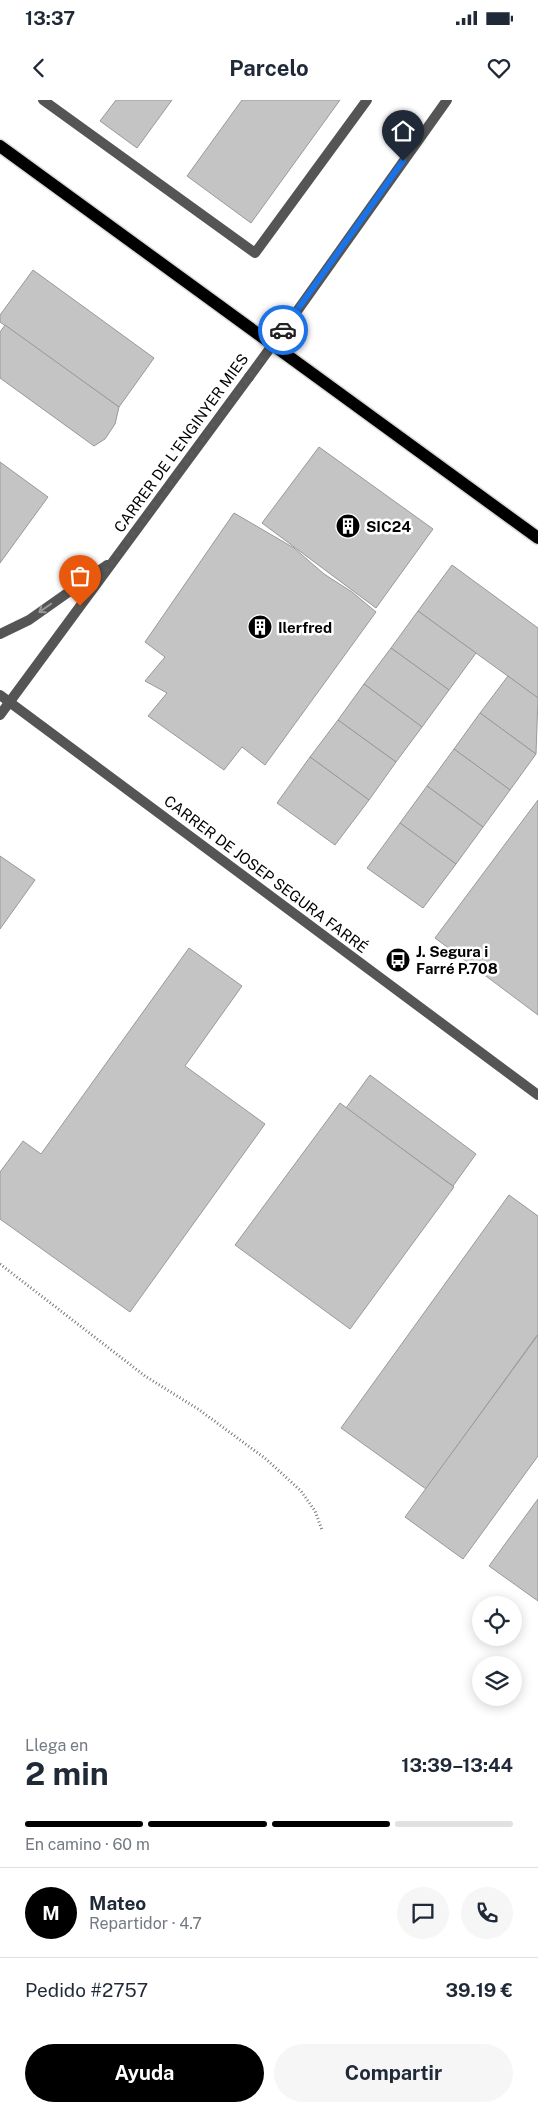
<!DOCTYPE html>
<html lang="es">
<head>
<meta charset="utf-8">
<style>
	body { margin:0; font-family:"Public Sans",sans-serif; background:#f6f6f7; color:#1f2937; height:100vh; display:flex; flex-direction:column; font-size:19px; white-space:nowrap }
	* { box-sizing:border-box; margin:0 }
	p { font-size:16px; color:#747a83 }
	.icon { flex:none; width:28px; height:28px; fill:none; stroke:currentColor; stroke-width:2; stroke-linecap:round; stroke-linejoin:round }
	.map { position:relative; height:1622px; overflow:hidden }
	.details { display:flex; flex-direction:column; background:#fff; flex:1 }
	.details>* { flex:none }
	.buttons { position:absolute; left:472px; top:1496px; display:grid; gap:10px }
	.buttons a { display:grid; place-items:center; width:50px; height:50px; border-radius:50%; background:#fff; box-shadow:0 2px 12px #0003; font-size:25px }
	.pin { position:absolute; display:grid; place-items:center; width:42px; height:42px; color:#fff; margin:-51px -21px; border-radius:50% 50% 50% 0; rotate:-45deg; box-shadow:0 0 5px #0007 }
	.pin .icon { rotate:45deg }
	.courier { position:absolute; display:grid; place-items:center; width:50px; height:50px; margin:-25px; border:4px solid #1a73e8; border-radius:50%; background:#fff; color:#222; box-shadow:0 1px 6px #0007 }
	.headline em { font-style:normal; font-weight:700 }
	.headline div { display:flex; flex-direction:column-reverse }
	.headline { display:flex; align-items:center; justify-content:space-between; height:85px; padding:0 25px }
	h1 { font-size:32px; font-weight:700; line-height:38px }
	.bar { display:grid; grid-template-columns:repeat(4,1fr); gap:8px 5px; align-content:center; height:60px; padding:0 25px }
	.bar i { height:6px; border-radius:4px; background:#e0e1e3 }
	.bar .on { background:#000 }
	.bar p { grid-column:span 4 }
	.line { display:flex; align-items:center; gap:12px; padding:0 25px; border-top:1px solid #e0e1e3 }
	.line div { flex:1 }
	.round { display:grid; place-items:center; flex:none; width:52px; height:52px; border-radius:26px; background:#f6f6f7 }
	.action { display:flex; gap:10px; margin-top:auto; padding:10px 25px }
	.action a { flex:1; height:58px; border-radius:30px; background:#000; color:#fff; font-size:20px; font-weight:700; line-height:58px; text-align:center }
	.action a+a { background:#f6f6f7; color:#1f2937 }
	.status { display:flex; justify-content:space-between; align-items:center; height:35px; padding:0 25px; background:#fff; direction:ltr }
	.status svg { height:14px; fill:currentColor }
	header { display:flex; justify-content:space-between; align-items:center; height:65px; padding:0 25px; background:#fff; font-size:22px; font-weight:700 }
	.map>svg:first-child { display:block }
	.building { fill:#c4c4c4; stroke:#999 }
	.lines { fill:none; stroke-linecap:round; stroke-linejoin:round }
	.primary-casing { stroke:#dbdbdb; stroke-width:15 }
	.path { stroke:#777; stroke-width:3; stroke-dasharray:1 2.5; stroke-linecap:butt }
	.lane { stroke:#555; stroke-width:10 }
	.street { stroke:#555; stroke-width:10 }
	.primary { stroke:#000; stroke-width:12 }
	.street-bridge { stroke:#555; stroke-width:10 }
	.oneway { stroke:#999 }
	.done { stroke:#595959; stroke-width:5; stroke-dasharray:0 9 }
	.route { stroke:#1a73e8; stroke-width:6 }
	.labels { text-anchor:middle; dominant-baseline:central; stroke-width:5; stroke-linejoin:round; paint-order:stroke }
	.street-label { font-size:15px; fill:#000; stroke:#fff }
	.poi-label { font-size:15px; font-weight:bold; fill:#000; stroke:#fff; text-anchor:start }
</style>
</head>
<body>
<div class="status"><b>13:37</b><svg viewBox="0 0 49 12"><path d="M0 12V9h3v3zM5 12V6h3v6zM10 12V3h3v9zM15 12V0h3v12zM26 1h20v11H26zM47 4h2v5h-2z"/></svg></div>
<header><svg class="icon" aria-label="back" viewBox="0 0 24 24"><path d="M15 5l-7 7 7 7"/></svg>Parcelo<svg class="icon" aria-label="heart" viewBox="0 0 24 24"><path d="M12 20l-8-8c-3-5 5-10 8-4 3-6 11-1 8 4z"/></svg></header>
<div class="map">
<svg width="538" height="1622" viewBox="0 0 538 1622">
	<rect width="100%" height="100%" fill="#fff"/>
	<!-- building -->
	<g class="building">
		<polygon points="116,0 172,0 137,48 100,21"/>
		<polygon points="242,0 340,0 251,123 187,76"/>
		<polygon points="33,170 154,258 119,307 0,222 0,215"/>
		<polygon points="5,225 119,307 115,324 105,339 94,346 0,278 0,232"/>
		<polygon points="319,347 433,429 376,508 262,423"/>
		<polygon points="0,362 48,397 0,463"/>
		<polygon points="234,413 294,448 324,474 352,492 376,512 265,665 242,647 224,670 148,616 167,593 145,581 165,557 145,542"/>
		<polygon points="452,465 538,528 538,598 418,511"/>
		<polygon points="418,511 476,553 449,590 391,548"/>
		<polygon points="391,548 449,590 422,627 364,584"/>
		<polygon points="508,576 538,598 536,654 480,613"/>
		<polygon points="364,584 422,627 396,662 338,620"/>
		<polygon points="480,613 536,654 510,690 454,649"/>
		<polygon points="338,620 396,662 369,700 310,657"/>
		<polygon points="454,649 510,690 483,727 427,686"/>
		<polygon points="310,657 369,700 335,745 277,703"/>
		<polygon points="427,686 483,727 456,764 400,723"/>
		<polygon points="538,700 538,915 435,838"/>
		<polygon points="400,723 456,764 423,808 367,768"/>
		<polygon points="0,756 35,780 0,829"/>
		<polygon points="189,848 242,886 185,966 265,1024 130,1212 0,1119 0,1072 23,1041 41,1054"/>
		<polygon points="370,975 476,1054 453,1086 346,1008"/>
		<polygon points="340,1003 454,1087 350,1229 235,1145"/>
		<polygon points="509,1095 538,1116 538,1234 426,1389 341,1328"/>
		<polygon points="538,1235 538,1356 463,1459 405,1417"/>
		<polygon points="538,1399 538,1501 489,1466"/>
	</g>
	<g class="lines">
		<defs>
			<polyline id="primary" points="0,46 538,438"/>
		</defs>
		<!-- primary casing -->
		<use href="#primary" class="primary-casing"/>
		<!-- path -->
		<polyline class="path" points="0,1164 145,1276 198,1309 266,1359 301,1391 315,1411 322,1430"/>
		<!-- lane -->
		<polyline class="lane" points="43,0 255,153 367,0"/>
		<!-- street -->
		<g class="street">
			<polyline points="295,214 447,0"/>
			<polyline points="0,534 29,520 107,465"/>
			<polyline points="0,595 538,995"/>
			<polyline points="0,615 249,277"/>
		</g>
		<!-- primary -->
		<use href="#primary" class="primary"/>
		<!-- street-bridge -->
		<polyline class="street-bridge" points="249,277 295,214"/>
	</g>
	<!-- one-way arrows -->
	<defs><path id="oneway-shaft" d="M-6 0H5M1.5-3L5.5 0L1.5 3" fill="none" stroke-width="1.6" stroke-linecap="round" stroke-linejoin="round" transform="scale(1.25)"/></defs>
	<use class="oneway" href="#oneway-shaft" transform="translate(45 508) rotate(145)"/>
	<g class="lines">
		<!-- done -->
		<polyline class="done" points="80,506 283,230"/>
		<!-- route -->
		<polyline class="route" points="283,230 403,61"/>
	</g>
	<!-- icons -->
	<defs>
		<symbol id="building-disc" viewBox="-11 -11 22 22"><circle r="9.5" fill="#000" stroke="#fff"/><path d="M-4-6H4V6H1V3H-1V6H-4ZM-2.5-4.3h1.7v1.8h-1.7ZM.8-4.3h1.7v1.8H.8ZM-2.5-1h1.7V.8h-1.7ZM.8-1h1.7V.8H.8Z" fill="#fff"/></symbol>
		<symbol id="bus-disc" viewBox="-11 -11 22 22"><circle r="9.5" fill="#000" stroke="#fff"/><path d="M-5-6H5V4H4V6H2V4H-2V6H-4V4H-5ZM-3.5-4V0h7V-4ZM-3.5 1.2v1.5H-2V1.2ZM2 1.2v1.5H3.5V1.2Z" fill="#fff"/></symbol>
	</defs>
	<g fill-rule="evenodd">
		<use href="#building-disc" x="334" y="412" width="28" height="28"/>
		<use href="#building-disc" x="246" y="513" width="28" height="28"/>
		<use href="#bus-disc" x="384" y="846" width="28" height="28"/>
	</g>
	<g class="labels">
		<!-- street labels -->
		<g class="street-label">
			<text transform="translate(181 343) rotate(-54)">CARRER DE L'ENGINYER MIES</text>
			<text transform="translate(266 774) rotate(37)">CARRER DE JOSEP SEGURA FARRÉ</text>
		</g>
		<!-- poi labels -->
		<g class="poi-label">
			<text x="366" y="426">SIC24</text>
			<text x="278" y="527">Ilerfred</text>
			<text x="416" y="851">J. Segura i<tspan x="416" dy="17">Farré P.708</tspan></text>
		</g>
	</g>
</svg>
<div class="buttons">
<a><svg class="icon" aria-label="locate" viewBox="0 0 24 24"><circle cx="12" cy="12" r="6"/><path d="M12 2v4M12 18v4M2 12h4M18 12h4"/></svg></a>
<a><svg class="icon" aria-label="layers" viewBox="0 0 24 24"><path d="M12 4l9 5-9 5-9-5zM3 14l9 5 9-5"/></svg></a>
</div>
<div class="pin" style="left:80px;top:506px;background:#ea580c"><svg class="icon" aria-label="bag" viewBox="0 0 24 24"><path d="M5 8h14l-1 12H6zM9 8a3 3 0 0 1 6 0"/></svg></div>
<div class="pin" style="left:403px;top:61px;background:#1f2937"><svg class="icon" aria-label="home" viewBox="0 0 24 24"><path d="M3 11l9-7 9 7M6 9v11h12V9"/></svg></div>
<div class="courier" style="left:283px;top:230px"><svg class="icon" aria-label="car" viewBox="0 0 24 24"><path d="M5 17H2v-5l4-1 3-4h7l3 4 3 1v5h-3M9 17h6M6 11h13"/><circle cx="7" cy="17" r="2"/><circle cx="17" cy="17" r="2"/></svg></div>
</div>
<section class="details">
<div class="headline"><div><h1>2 min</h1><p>Llega en</p></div><em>13:39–13:44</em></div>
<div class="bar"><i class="on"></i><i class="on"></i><i class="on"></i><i></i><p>En camino · 60 m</p></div>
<div class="line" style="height:90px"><b class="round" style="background:#000;color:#fff">M</b><div><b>Mateo</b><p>Repartidor · 4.7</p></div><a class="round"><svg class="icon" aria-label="chat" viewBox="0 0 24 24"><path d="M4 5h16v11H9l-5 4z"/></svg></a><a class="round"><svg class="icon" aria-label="phone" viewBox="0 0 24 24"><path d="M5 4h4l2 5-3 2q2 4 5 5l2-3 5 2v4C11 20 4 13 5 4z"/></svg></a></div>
<div class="line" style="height:65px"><div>Pedido #2757</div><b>39.19 €</b></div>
<div class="action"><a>Ayuda</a><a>Compartir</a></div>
</section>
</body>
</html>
